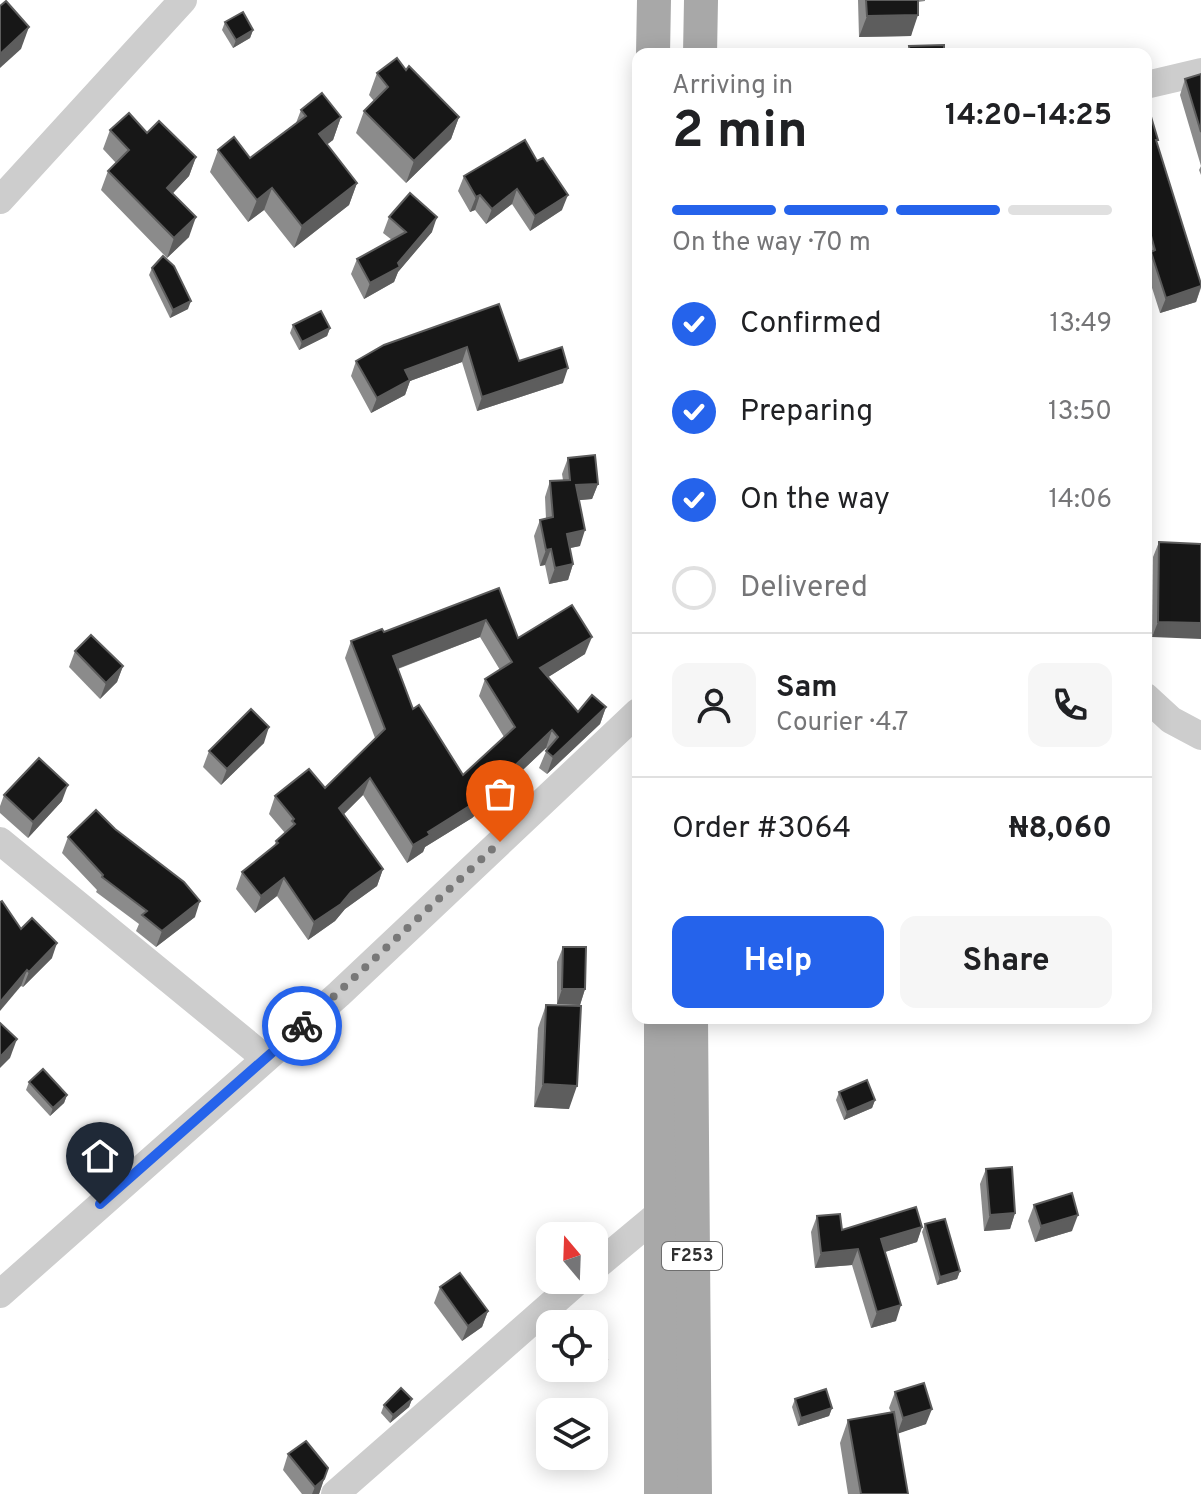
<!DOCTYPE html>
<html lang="en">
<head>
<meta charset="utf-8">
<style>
	body { margin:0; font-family:Overpass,sans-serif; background:#f6f6f6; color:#202124; height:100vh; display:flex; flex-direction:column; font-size:30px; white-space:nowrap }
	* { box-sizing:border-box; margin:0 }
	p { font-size:26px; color:#757577 }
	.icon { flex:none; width:44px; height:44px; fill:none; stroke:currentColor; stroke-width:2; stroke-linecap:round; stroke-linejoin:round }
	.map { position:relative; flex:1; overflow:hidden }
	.panel { position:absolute; left:632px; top:48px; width:520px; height:976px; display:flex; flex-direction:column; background:#fff; border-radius:16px; box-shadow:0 4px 20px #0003 }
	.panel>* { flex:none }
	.needle { width:52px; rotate:341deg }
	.controls { position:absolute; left:536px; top:1222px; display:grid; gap:16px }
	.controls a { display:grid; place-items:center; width:72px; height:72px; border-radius:16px; background:#fff; box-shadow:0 4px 20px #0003; font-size:40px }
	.pin { position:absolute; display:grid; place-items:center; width:68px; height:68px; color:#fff; margin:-82px -34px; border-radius:50% 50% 50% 0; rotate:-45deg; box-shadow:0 0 8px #0007 }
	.pin .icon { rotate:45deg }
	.courier { position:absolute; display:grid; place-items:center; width:80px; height:80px; margin:-40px; border:6px solid #2563eb; border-radius:50%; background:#fff; color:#222; box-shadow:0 2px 10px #0007 }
	.head em { font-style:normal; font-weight:700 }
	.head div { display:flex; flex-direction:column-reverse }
	.head { display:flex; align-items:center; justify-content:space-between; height:136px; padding:0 40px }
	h1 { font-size:52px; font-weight:700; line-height:60px }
	.bar { display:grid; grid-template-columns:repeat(4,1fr); gap:12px 8px; align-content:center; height:96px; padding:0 40px }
	.bar i { height:10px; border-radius:6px; background:#e0e0e0 }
	.bar .on { background:#2563eb }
	.bar p { grid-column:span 4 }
	.line { display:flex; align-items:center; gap:20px; padding:0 40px; border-top:2px solid #e0e0e0 }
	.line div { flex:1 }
	.round { display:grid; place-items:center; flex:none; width:84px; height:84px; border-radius:16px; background:#f6f6f6 }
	ol { padding:0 40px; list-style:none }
	li { display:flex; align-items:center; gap:24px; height:88px }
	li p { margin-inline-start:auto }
	li .icon { padding:8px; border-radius:50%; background:#2563eb; color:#fff; stroke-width:4 }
	li:last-child { color:#757577 }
	li i { width:44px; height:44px; border:4px solid #e0e0e0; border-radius:50% }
	.primary-button { display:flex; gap:16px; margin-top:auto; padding:16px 40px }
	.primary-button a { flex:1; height:92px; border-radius:16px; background:#2563eb; color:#fff; font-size:32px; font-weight:700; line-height:92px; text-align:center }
	.primary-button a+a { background:#f6f6f6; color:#202124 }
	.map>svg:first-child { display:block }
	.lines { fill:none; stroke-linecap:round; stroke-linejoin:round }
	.minor { stroke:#cdcdcd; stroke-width:28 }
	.major { stroke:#a8a8a8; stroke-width:34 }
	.wall { fill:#8b8b8b; fill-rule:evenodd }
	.shaded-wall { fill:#5d5d5d }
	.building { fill:#171717; stroke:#5d5d5d; stroke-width:2; fill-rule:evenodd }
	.done { stroke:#787878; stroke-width:8; stroke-dasharray:0 14.4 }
	.route { stroke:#2563eb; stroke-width:10 }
	.labels { text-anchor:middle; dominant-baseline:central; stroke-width:8; stroke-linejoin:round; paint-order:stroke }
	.shield { fill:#fff; stroke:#6e6e6e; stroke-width:2 }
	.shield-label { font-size:18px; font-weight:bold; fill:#303030 }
</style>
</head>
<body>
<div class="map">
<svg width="1201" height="1494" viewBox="0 0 1201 1494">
	<rect width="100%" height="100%" fill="#fff"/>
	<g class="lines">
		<!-- minor -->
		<g class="minor">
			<polyline points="1146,85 1201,72"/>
			<polyline points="0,200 183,0"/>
			<polyline points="1146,697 1171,720 1201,736"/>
			<polyline points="0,841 265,1058"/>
			<polyline points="594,1268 660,1213"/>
			<polyline points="0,1294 339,994 638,712"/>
			<polyline points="335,1494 579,1280"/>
		</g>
		<!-- major -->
		<g class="major">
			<polyline points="653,54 654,0"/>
			<polyline points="700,54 701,0"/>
			<polyline points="661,1018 661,1494"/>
			<polyline points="691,1018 695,1494"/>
		</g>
	</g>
	<!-- wall -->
	<g class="wall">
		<polygon points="858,0 925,0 925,1 918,2 911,36 859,37"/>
		<polygon points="225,22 253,30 250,38 233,48 222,30"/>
		<polygon points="406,70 459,117 451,139 406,183 356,133 364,111 374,101 369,95 377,73"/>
		<polygon points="1201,74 1201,175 1199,170 1201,166 1180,95 1185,79"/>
		<polygon points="1146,100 1156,143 1201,284 1201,288 1196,302 1160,313 1146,269 1148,260 1146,253"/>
		<polygon points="301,110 341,117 333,140 327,144 357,183 349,205 294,248 264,210 248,222 210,172 218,150 250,158 296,123"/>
		<polygon points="110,130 196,157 189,176 172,194 189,237 167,258 101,190 108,171 116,163 103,149"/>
		<polygon points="525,140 562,210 530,231 512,204 486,224 475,210 470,212 458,191 464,176"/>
		<polygon points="389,217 432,232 398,272 394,282 364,299 351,274 357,259 392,240 383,233"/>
		<polygon points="152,268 188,309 170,318 149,275"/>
		<polygon points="499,304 519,361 563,383 477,411 462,362 410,381 405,395 371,413 351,376 356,361"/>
		<polygon points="293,325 330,328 327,336 299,350 290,333"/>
		<polygon points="568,458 598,484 592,499 579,500 580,546 570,548 573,564 568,580 549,584 545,565 540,566 534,536 540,520 546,519 545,497 550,481 563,480 562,474"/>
		<polygon points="1159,542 1201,544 1152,637 1153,557"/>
		<path d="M499 588 518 638 585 654 548 677 578 712 606 707 600 724 547 774 539 768 547 749 546 748 472 818 425 847 423 852 407 863 363 795 344 814 383 869 377 886 345 909 335 921 308 940 277 896 255 913 236 889 242 872 274 847 276 841 285 833 269 814 275 796 325 788 375 738 345 658 351 641 384 632ZM480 637 500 670 485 679 479 696 504 737 463 775 413 709 398 669Z"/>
		<polygon points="75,651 123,666 117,682 100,699 69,667"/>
		<polygon points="264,743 221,785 203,767 209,751"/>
		<polygon points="4,795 62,801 28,838 0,813 0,806"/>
		<polygon points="68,837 195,917 156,947 136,931 139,924 96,892 97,890 62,853"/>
		<polygon points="21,929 52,958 23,987 21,986"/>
		<polygon points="563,947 585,989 580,1005 557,1004 557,962"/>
		<polygon points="546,1005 569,1109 534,1107 538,1028"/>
		<polygon points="29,1082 67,1095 64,1103 50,1116 26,1090"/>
		<polygon points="839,1092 875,1100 872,1108 844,1120 836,1100"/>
		<polygon points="986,1169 1015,1213 1010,1229 984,1231 980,1184"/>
		<polygon points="1034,1205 1072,1231 1035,1242 1028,1221"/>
		<polygon points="817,1216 842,1230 922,1227 917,1242 885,1252 896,1321 871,1328 852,1265 815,1268 811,1232"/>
		<polygon points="925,1224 960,1271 957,1279 937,1285 922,1232"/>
		<polygon points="440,1287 488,1311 482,1327 462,1341 434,1303"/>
		<polygon points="572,1368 594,1368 602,1374 576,1382"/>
		<polygon points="895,1392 926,1424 898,1433 908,1494 848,1494 840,1443 848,1420 891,1412 889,1408"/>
		<polygon points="412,1399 409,1407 390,1423 381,1413 384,1405"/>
		<polygon points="795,1399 832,1408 829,1416 798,1426 792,1407"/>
		<polygon points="288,1454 328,1468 319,1494 302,1494 283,1470"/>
	</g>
	<!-- shaded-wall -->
	<g class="shaded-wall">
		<polygon points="918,15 911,36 859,37 867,16"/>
		<polygon points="29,27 21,49 0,68 0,54"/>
		<polygon points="253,30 250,38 233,48 236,40"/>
		<polygon points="341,117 333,140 311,157 319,134"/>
		<polygon points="459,117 451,139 406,183 414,161"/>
		<polygon points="196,157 189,176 160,207 167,188"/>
		<polygon points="357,183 349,205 294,248 302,226"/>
		<polygon points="272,188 264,210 248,222 257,200"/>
		<polygon points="517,189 512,204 486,224 492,209"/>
		<polygon points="480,195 475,210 470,212 476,197"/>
		<polygon points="568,195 562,210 530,231 535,216"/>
		<polygon points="196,217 189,237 167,258 174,238"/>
		<polygon points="437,217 432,232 398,272 394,282 364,299 370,283 398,263"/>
		<polygon points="1201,286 1196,302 1160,313 1166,298"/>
		<polygon points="191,301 188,309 170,318 173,310"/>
		<polygon points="330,328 327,336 299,350 302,342"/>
		<polygon points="467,347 462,362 410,381 405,395 371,413 377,398 405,370"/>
		<polygon points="568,368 563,383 477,411 482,397"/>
		<polygon points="598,484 592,499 570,501 576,485"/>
		<polygon points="585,530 580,546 561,550 567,534"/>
		<polygon points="551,549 545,565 540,566 546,550"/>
		<polygon points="573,564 568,580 549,584 555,568"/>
		<polygon points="486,620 480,637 386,673 393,656"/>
		<polygon points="1158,622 1201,623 1201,639 1152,637"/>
		<polygon points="592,637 585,654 534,686 540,668"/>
		<polygon points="123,666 117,682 100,699 106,683"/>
		<polygon points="606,707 600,724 547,774 553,757"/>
		<polygon points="269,727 264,743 221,785 227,769"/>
		<polygon points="552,730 546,748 472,818 425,847 423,852 407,863 413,845 428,832"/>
		<polygon points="370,778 363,795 333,825 339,808"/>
		<polygon points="68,785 62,801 28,838 33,822"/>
		<polygon points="383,869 377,886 345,909 335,921 308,940 314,922 351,892"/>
		<polygon points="284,878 277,896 255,913 261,896"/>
		<polygon points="200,901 195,917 156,947 162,931"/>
		<polygon points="57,943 52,958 23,987 29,972"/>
		<polygon points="27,970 21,986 0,1011 0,1002"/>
		<polygon points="562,989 585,989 580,1005 557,1004"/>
		<polygon points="17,1039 10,1058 0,1068 0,1057"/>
		<polygon points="543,1084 577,1086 569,1109 534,1107"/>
		<polygon points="67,1095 64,1103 50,1116 53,1108"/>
		<polygon points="875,1100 872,1108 844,1120 847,1112"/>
		<polygon points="1015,1213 1010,1229 984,1231 990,1215"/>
		<polygon points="1078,1215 1072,1231 1035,1242 1041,1226"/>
		<polygon points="922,1227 917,1242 875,1255 881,1239"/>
		<polygon points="858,1249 852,1265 815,1268 821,1253"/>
		<polygon points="960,1271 957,1279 937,1285 940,1277"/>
		<polygon points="901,1305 896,1321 871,1328 877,1312"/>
		<polygon points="488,1311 482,1327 462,1341 468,1326"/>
		<polygon points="607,1359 602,1374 576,1382 581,1368 594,1368 594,1363"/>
		<polygon points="412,1399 409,1407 390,1423 393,1415"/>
		<polygon points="832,1408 829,1416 798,1426 801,1418"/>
		<polygon points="932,1409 926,1424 897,1434 903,1418"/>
		<polygon points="324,1479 319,1494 312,1494 315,1487"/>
	</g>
	<!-- building -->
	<g class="building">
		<polygon points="866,0 918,0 918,15 867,16"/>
		<polygon points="6,1 29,27 0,54 0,6"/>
		<polygon points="243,12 253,30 236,40 225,22"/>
		<polygon points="944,45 944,54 910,54 909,46"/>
		<polygon points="397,58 406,70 409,66 459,117 414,161 364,111 388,87 377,73"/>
		<polygon points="1201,74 1201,132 1185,79"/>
		<polygon points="322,93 341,117 319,134 357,183 302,226 272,188 257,200 218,150 234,137 250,158 306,116 301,110"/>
		<polygon points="1146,100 1158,140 1156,140 1201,284 1201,286 1166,298 1151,252 1155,250 1146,218"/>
		<polygon points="129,113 147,133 159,121 196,157 167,188 196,217 174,238 108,171 129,150 110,130"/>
		<polygon points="525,140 537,161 543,158 568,195 535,216 517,189 492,209 480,195 476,197 464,176"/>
		<polygon points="410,193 437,217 398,263 400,267 370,283 357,259 406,232 389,217"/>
		<polygon points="163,256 174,266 191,301 173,310 152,268"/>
		<polygon points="499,304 519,361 562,347 568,368 482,397 467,347 405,370 410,380 377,398 356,361 384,345"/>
		<polygon points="321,311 330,328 302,342 293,325"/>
		<polygon points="595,455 598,484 576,485 585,530 567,534 573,564 555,568 551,549 546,550 540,520 553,517 550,481 570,480 568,458"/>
		<polygon points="1159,542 1201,544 1201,623 1158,622"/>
		<path d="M499 588 518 638 572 605 592 637 540 668 578 712 592 695 606 707 553 757 546 751 558 737 552 730 479 800 428 832 430 835 413 845 370 778 339 808 383 869 351 892 341 904 314 922 284 878 261 896 242 872 278 843 276 841 295 824 292 821 294 819 275 796 309 769 325 788 385 729 351 641 382 629 384 632ZM486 620 512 662 485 679 515 727 463 775 419 705 413 709 393 656Z"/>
		<polygon points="91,635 123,666 106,683 75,651"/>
		<polygon points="251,709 269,727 227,769 209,751"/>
		<polygon points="39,758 68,785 33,822 4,795"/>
		<polygon points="96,810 115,829 184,882 200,901 162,931 142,915 147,911 102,877 103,875 68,837"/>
		<polygon points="2,901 21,929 32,918 57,943 29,972 27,970 0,1002 0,902"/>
		<polygon points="563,947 586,947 585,989 562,989"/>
		<polygon points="546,1005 581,1006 577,1086 543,1084"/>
		<polygon points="0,1023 17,1039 0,1057"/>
		<polygon points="43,1069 67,1095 53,1108 29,1082"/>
		<polygon points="867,1080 875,1100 847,1112 839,1092"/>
		<polygon points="1012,1167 1015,1213 990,1215 986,1169"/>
		<polygon points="1072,1193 1078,1215 1041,1226 1034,1205"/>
		<polygon points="916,1207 922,1227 881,1239 901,1305 877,1312 858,1249 821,1253 817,1216 840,1214 842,1230"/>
		<polygon points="945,1219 960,1271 940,1277 925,1224"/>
		<polygon points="460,1273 488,1311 468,1326 440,1287"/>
		<polygon points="600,1336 607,1359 594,1363 594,1338"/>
		<polygon points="924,1383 932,1409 903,1418 895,1392"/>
		<polygon points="401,1388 412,1399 393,1415 384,1405"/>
		<polygon points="826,1389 832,1408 801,1418 795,1399"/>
		<polygon points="894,1412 908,1494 861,1494 848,1420"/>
		<polygon points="306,1441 328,1468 324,1479 315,1487 288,1454"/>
	</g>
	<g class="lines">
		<!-- done -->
		<polyline class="done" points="302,1026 500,842"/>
		<!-- route -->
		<polyline class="route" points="100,1204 302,1026"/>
	</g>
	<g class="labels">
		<!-- shield labels -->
		<rect class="shield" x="662" y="1242" width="60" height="28" rx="6"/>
		<g class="shield-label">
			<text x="692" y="1256">F253</text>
		</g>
	</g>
</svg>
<div class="controls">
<a><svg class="needle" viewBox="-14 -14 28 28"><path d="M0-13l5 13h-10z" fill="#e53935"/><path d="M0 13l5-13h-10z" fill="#757577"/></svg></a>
<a><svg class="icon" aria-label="locate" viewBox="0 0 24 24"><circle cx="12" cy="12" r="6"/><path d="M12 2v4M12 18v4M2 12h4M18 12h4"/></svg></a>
<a><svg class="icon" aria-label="layers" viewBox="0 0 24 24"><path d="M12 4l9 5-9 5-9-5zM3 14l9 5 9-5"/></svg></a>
</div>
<div class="pin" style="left:500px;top:842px;background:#ea580c"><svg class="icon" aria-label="bag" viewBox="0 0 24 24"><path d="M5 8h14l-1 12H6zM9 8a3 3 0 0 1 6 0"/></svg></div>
<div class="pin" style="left:100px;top:1204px;background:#1f2937"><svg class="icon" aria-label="home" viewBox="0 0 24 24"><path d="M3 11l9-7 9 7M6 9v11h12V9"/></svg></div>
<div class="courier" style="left:302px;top:1026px"><svg class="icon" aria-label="bike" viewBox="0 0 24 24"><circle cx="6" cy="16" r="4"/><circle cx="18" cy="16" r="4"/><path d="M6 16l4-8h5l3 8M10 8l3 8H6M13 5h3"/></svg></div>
<section class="panel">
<div class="head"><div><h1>2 min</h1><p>Arriving in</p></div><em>14:20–14:25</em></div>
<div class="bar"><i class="on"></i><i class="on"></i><i class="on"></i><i></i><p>On the way · 70 m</p></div>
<ol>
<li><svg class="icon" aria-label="check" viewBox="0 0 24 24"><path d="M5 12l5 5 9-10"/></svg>Confirmed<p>13:49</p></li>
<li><svg class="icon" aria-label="check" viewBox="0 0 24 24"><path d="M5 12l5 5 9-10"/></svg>Preparing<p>13:50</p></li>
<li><svg class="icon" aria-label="check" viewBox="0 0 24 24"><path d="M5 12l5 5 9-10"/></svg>On the way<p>14:06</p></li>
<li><i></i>Delivered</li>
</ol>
<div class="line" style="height:144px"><a class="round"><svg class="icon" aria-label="person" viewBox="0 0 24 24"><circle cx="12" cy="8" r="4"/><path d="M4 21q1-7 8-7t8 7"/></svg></a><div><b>Sam</b><p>Courier · 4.7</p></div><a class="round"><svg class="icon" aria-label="phone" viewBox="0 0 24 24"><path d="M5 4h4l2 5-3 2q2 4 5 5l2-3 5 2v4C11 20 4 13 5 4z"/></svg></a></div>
<div class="line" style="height:104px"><div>Order #3064</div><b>₦8,060</b></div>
<div class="primary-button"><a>Help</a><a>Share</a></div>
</section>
</div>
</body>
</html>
